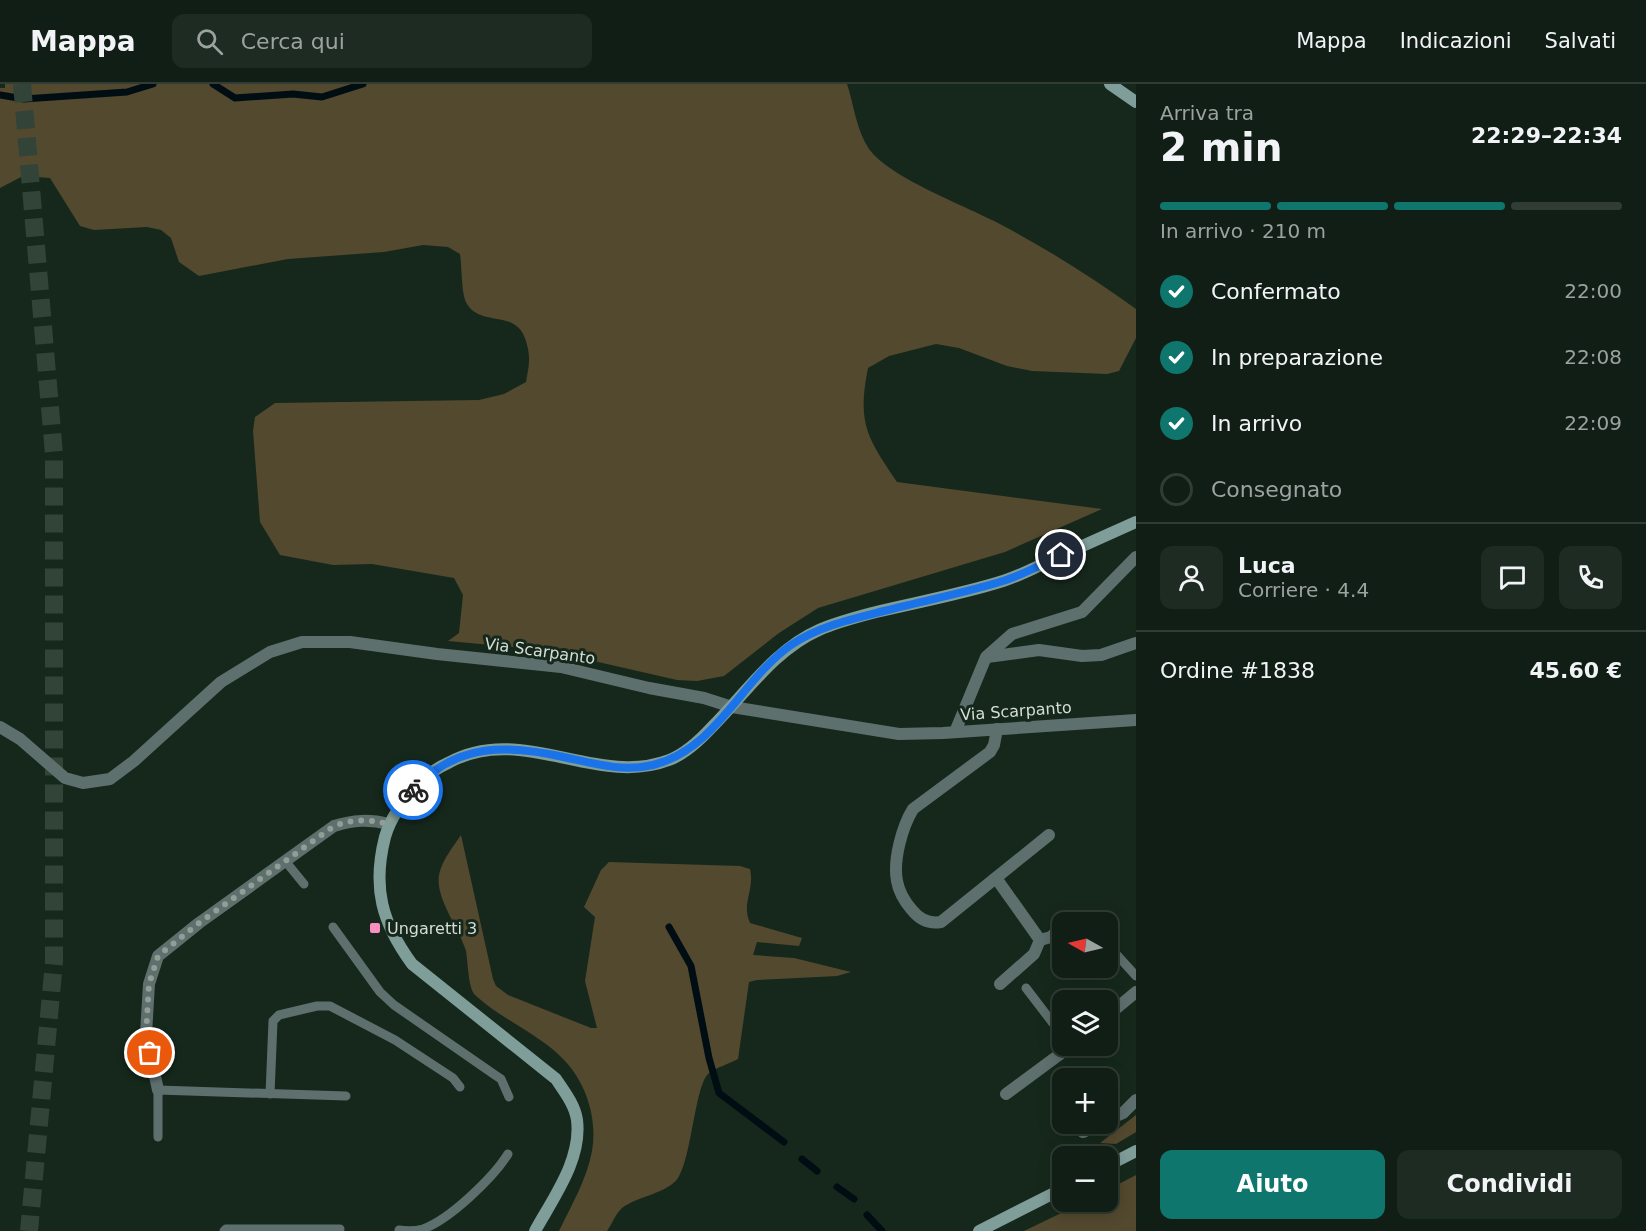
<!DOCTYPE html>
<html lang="it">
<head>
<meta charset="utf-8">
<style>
	body { margin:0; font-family:"DejaVu Sans",sans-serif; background:#1e2b22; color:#f1f3f6; height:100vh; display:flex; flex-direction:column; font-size:22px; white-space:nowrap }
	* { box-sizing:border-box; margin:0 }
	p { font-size:20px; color:#9ca2a0 }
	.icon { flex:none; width:33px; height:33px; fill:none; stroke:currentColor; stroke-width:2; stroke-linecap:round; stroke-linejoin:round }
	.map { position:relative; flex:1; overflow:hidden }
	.side { display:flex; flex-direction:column; background:#101e15; width:510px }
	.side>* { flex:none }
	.needle { width:39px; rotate:278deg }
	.buttons { position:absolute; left:1052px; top:828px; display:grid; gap:12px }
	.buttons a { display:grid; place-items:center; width:66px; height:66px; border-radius:12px; background:#101e15; box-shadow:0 3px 15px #0003,0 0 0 2px #303c34; font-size:30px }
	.pin { position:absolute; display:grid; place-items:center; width:51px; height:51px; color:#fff; margin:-26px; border:3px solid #fff; border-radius:50%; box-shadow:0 2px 6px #0007 }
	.courier { position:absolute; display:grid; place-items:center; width:60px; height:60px; margin:-30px; border:4px solid #1a73e8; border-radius:50%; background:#fff; color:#222; box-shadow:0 2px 8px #0007 }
	.head em { font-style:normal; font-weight:800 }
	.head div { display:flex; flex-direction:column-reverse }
	.head { display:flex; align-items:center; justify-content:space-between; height:102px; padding:0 24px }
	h1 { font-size:39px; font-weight:800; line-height:45px }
	.bar { display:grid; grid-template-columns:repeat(4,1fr); gap:9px 6px; align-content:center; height:72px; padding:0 24px }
	.bar i { height:8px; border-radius:4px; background:#303c34 }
	.bar .current { background:#0f766e }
	.bar p { grid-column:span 4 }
	.line { display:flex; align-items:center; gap:15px; padding:0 24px; border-top:2px solid #303c34 }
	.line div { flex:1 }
	.round { display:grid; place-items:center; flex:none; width:63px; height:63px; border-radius:12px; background:#1e2b22 }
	ol { padding:0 24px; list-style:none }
	li { display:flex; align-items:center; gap:18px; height:66px }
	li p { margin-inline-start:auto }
	li .icon { padding:6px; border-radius:50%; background:#0f766e; color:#fff; stroke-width:4 }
	li:last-child { color:#9ca2a0 }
	li i { width:33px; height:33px; border:3px solid #303c34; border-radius:50% }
	.action { display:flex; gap:12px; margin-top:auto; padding:12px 24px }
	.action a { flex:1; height:69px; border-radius:12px; background:#0f766e; color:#fff; font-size:24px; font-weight:800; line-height:69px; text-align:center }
	.action a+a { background:#1e2b22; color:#f1f3f6 }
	header { display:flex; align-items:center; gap:36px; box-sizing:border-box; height:84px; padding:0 30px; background:#101e15; border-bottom:2px solid #303c34 }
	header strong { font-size:28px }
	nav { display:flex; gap:33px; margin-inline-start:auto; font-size:21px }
	.search { width:420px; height:54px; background:#1e2b22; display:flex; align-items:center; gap:15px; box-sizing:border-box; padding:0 21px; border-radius:12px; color:#9ca2a0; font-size:22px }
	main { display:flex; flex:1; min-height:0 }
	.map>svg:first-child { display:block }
	.green { fill:#53492f }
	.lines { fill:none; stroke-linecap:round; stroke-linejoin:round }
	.stream { stroke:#000e14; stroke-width:7 }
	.highway-tunnel { stroke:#324338; stroke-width:18; stroke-dasharray:18 9; stroke-linecap:butt }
	.lane { stroke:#5e706e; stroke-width:9 }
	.street { stroke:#5e706e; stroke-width:12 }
	.secondary { stroke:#7f9d99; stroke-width:12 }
	.done { stroke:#929e95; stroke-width:6; stroke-dasharray:0 10.8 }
	.route { stroke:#1a73e8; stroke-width:8 }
	.poi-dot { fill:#fc8fc2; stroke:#16281c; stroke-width:2 }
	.labels { text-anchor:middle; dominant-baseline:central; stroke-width:6; stroke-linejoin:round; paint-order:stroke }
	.street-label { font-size:16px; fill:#d4ded6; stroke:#16281c }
	.poi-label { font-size:16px; fill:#d4ded6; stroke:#16281c; text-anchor:start }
</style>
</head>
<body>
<header>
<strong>Mappa</strong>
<div class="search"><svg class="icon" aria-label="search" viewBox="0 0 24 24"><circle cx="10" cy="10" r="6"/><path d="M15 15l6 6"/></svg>Cerca qui</div>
<nav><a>Mappa</a><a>Indicazioni</a><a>Salvati</a></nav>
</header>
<main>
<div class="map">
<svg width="1136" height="1147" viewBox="0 0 1136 1147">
	<rect width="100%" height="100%" fill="#16281c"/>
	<!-- green -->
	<g class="green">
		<path d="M5 0H847C854 21 856 46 869 65 889 93 963 121 996 138 1044 163 1092 193 1136 225V254L1119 287 1107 290 1032 287 1007 282 959 264 936 260 889 272 868 284C857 340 867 353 897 398L1102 425 1005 468 818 524 779 549 724 592 697 597 677 596 585 575 514 563 448 557 459 549 463 511 454 494 372 480 333 481 280 471 260 438 253 347 255 333 275 319 479 316 504 310 526 298C529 281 531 274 526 257 516 224 482 244 467 220 461 211 462 181 460 170L448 163 423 161 384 168 288 175 199 192 179 178 171 154 161 146 147 143 94 146 80 142 50 94 23 92 0 104V4H5Z"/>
		<path d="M461 751 493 895 496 902 508 911 591 944H597L585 897 595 833 584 823 601 786 609 778 740 782 750 785C755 806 741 819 750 839L802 854 799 862 757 858 753 871 794 874 851 888 837 892 757 896 749 898 738 975C729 980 717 983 709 989 695 1000 692 1073 678 1094 668 1109 638 1112 622 1124 616 1129 612 1140 607 1147H559C571 1122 587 1095 592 1067 598 1033 585 995 560 972 535 948 501 935 475 911 468 904 468 878 466 867 459 844 435 814 439 791 442 776 453 763 461 751Z"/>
		<polygon points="1136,1031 1136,1048 1116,1060 1100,1059"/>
		<polygon points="1136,1091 1136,1147 1024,1147 1084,1118 1107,1118 1107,1106"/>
	</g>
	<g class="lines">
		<!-- stream -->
		<g class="stream">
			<polyline points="213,0 235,14 293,10 322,13 363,0"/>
			<polyline points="0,11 24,15 127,8 153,0"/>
			<polyline points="669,843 691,882 709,974 719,1009 784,1058"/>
			<polyline points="802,1075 817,1087"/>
			<polyline points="837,1103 854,1115"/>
			<polyline points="867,1131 882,1147"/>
		</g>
		<!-- highway-tunnel -->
		<polyline class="highway-tunnel" points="22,0 54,370 54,878 29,1147"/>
		<!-- lane -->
		<g class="lane">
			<polyline points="286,778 304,800"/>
			<polyline points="333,843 380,908 394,921 495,991 501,995 509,1013"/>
			<polyline points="1107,860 1136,892"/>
			<polyline points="1026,904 1062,951"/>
			<polyline points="270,1010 273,937 279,931 317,922 330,922 395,956 453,994 460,1003"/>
			<polyline points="158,1053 158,1006 346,1012"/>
			<path d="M399 1146C407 1147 415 1147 423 1145 449 1136 493 1094 508 1070"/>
			<polyline points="224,1147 226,1145 340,1145"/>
		</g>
		<!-- street -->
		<g class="street">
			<polyline points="987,573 1039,566 1082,572 1101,571 1136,559"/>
			<polyline points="0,643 20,655 65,694 83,699 110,695 134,677 221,598 270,568 302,558 350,558 437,570 561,583 649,604 704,614 732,623 899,650 943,649 1136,636"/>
			<path d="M997 645 994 661 990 668 913 725C902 743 893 776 897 797 899 809 905 818 912 826 920 836 929 840 941 838L1049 751"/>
			<polyline points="955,648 986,573 1012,550 1082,528 1136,473"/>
			<polyline points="996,794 1040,856 1034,870 1000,900"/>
			<polyline points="1040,856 1051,853 1062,842"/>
			<polyline points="1107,932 1136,908"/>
			<path d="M158 1006 146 950 149 900 158 872 199 839 334 742C353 736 369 735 389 740"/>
			<polyline points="1006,1010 1071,962"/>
			<polyline points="1107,1036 1123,1029 1136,1016"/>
			<polyline points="1083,1048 1100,1040"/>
		</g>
		<!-- secondary -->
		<g class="secondary">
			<polyline points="1110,0 1136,18"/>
			<polyline points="1107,1082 1136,1067"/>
			<path d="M535 1147C553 1114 582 1076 577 1036 575 1021 564 1007 556 995L412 880C382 839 372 804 385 753 391 732 404 715 419 699 427 691 437 684 448 679 521 638 596 704 669 676 685 670 700 656 712 643 746 609 774 566 819 546 837 538 857 533 876 528 918 518 962 510 1003 497 1019 492 1034 484 1049 477 1078 464 1107 451 1136 438"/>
			<polyline points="979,1147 1062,1105"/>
		</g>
	</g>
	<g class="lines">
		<!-- done -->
		<path class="done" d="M150 969 146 950 149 900 158 872 199 839 334 742C353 735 370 735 388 740L413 706"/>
		<!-- route -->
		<path class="route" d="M413 706C457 658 509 660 568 674 595 680 624 688 653 681 717 665 741 596 791 561 819 542 852 535 884 527 923 517 964 509 1003 497 1023 491 1042 480 1061 471"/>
	</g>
	<!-- markers -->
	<rect class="poi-dot" x="369" y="838" width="12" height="12" rx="3"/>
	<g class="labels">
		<!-- street labels -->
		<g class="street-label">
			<text transform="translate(540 567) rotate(8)">Via Scarpanto</text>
			<text transform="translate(1016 627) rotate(-4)">Via Scarpanto</text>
		</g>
		<!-- poi labels -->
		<g class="poi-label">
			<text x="387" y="844">Ungaretti 3</text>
		</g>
	</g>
</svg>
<div class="buttons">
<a><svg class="needle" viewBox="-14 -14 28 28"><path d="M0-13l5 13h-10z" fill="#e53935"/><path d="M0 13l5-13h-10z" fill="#9ca2a0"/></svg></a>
<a><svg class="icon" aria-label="layers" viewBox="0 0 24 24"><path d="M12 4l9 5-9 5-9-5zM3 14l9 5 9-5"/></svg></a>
<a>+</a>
<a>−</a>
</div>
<div class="pin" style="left:150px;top:969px;background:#ea580c"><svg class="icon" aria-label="bag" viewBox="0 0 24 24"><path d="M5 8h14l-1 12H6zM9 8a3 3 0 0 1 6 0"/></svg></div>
<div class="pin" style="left:1061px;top:471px;background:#1f2937"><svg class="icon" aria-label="home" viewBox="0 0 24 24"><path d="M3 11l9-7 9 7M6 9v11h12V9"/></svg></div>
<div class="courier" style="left:413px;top:706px"><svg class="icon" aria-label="bike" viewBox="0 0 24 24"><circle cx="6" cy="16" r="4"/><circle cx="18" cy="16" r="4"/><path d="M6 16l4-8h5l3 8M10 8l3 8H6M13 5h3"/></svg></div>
</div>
<section class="side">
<div class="head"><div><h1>2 min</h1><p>Arriva tra</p></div><em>22:29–22:34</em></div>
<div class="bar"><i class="current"></i><i class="current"></i><i class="current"></i><i></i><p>In arrivo · 210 m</p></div>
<ol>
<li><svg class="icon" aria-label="check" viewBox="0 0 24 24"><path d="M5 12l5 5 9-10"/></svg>Confermato<p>22:00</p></li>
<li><svg class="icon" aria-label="check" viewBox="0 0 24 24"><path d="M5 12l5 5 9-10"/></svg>In preparazione<p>22:08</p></li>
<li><svg class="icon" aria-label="check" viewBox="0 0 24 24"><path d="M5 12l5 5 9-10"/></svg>In arrivo<p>22:09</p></li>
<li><i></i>Consegnato</li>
</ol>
<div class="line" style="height:108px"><a class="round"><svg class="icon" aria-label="person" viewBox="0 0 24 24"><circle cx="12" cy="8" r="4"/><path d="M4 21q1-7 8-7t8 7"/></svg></a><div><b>Luca</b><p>Corriere · 4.4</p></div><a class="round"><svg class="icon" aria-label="chat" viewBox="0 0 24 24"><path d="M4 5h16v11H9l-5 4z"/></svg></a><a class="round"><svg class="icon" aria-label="phone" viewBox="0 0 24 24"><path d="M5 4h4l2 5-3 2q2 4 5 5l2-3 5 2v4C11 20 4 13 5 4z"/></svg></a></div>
<div class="line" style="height:78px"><div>Ordine #1838</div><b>45.60 €</b></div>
<div class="action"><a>Aiuto</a><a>Condividi</a></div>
</section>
</main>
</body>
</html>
